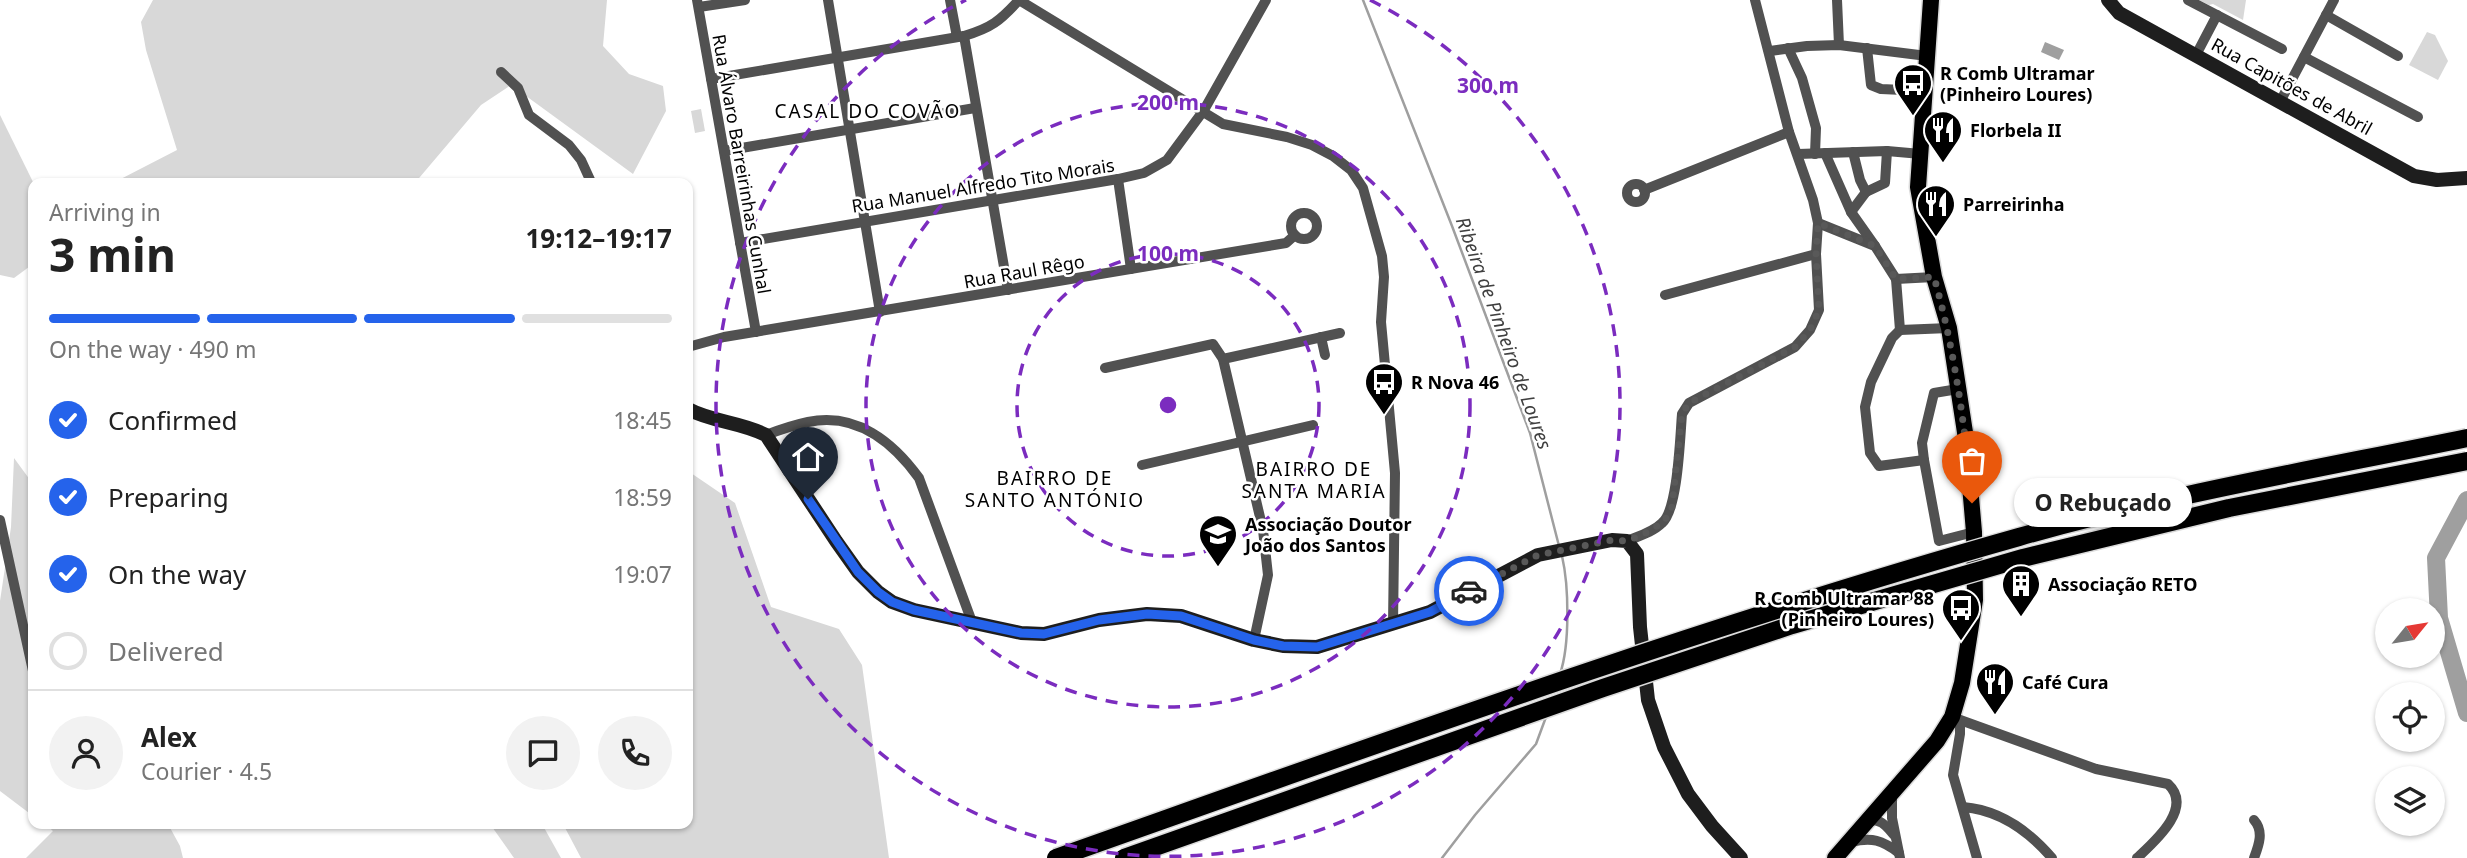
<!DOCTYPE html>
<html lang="en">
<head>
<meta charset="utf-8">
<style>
	body { margin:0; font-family:"Noto Sans",sans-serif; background:#f2f2f2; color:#222; height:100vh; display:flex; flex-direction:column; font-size:26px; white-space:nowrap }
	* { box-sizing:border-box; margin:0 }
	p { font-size:23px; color:#767676 }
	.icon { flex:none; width:38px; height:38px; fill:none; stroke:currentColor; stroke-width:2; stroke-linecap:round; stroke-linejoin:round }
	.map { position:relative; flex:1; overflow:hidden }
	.side { position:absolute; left:28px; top:178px; width:665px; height:651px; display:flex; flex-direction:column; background:#fff; border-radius:14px; box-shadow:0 2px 5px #0004 }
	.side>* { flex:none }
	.needle { width:46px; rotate:60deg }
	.fabs { position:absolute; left:2375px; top:598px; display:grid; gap:14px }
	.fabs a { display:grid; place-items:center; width:70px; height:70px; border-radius:50%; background:#fff; box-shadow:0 2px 5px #0004; font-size:35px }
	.pin { position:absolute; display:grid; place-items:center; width:60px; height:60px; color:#fff; margin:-72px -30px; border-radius:50% 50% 50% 0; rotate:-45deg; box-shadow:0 0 7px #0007 }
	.pin .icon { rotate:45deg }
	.courier { position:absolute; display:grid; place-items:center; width:70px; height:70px; margin:-35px; border:5px solid #2563eb; border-radius:50%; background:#fff; color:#222; box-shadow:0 2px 9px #0007 }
	.bubble { position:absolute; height:49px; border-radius:24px; background:#fff; box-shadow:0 2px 5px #0004; font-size:23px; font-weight:700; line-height:49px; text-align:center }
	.head em { font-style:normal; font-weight:700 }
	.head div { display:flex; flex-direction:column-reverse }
	.head { display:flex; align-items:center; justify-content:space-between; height:119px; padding:0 21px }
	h1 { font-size:46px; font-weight:700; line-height:52px }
	.bar { display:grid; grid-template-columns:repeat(4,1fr); gap:10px 7px; align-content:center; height:84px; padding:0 21px }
	.bar i { height:9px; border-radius:5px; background:#e0e0e0 }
	.bar .current { background:#2563eb }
	.bar p { grid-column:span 4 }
	.line { display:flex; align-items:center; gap:18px; padding:0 21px; border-top:2px solid #e0e0e0 }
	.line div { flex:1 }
	.round { display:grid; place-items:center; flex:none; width:74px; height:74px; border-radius:37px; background:#f2f2f2 }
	ol { padding:0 21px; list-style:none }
	li { display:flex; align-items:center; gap:21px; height:77px }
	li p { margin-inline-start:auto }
	li .icon { padding:7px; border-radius:50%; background:#2563eb; color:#fff; stroke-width:4 }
	li:last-child { color:#767676 }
	li i { width:38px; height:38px; border:4px solid #e0e0e0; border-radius:50% }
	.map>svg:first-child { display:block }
	.green { fill:#d8d8d8 }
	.water { fill:#9f9f9f }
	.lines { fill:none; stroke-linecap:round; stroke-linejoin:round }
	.stream { stroke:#9f9f9f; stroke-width:2.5 }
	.river { stroke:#9f9f9f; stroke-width:18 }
	.primary-casing { stroke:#dbdbdb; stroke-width:19 }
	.street { stroke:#515151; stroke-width:10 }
	.secondary { stroke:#1e1e1e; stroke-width:14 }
	.primary { stroke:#000; stroke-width:16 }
	.highway-bridge-casing { stroke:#dbdbdb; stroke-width:21; stroke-linecap:butt }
	.highway-bridge { stroke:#000; stroke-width:18 }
	.done { stroke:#595959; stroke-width:7; stroke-dasharray:0 12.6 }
	.route { stroke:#2563eb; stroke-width:9 }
	.ring { fill:none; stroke:#7b2cbf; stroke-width:3.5; stroke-dasharray:12 9 }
	.labels { text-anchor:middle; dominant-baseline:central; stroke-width:5; stroke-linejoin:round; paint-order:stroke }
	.poi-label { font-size:18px; font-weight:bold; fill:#000; stroke:#fff; text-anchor:start }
	.street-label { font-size:18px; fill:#000; stroke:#fff }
	.neighbourhood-label { font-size:19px; letter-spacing:2px; fill:#000; stroke:#fff }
	.water-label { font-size:19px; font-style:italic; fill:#404040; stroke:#fff }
	.centre { fill:#7b2cbf; stroke:#fff; stroke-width:3.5 }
	.ring-label { font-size:21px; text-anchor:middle; font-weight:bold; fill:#7b2cbf; stroke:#fff; stroke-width:5; stroke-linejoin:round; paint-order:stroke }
</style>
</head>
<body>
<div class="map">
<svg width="2467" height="858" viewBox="0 0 2467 858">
	<rect width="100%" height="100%" fill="#fff"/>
	<!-- green -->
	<g class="green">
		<polygon points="153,0 607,0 603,46 629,74 663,86 666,111 633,174 511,85 481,105 414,184 111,184 177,150 146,50 141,22"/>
		<polygon points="2199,0 2246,0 2243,20 2213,4 2209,5"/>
		<polygon points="2427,32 2435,35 2448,61 2438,80 2409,65"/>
		<polygon points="701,109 705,131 695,133 691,111"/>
		<polygon points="0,115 34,184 33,264 14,278 0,275"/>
		<polygon points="14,458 33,484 33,816 0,791 0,601 11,527"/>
		<polygon points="688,471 735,503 771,607 839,629 862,665 889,858 581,858 563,824 688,824"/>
		<polygon points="45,824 168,824 180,846 183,858 26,858 53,831"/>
		<polygon points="490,824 542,824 561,858 514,858"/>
	</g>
	<!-- water -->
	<polygon class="water" points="2045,42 2064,50 2059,60 2041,52"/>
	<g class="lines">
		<!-- stream -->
		<g class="stream">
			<polyline points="1363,0 1452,226 1530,433 1559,546"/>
			<path d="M1560 674C1570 645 1569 586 1562 556"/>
			<polyline points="1442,858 1475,815 1536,744 1546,717"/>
		</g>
		<!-- river -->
		<polyline class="river" points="2467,500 2436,558 2439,618 2467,713"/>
		<defs>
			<polyline id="primary" points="1835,858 1937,741 1952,717 1962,683 1975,600 1974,532 1966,439 1949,328 1934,277 1918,187 1931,0"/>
		</defs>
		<!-- primary casing -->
		<use href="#primary" class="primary-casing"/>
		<!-- street -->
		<g class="street">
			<polyline points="697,0 756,332"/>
			<polyline points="828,0 880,312"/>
			<polyline points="950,0 957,37"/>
			<polyline points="1019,0 1223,124 1287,137 1312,145 1333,156 1351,170 1363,188 1382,256 1384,277 1381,322 1395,473 1393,625"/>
			<polyline points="1837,0 1839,45"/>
			<polyline points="2188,0 2282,49"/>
			<polyline points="699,7 745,0"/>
			<polyline points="2326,15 2398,56"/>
			<polyline points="964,36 1008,290"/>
			<polyline points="1788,48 1802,78 1816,128 1815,154"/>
			<polyline points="1867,48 1871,85 1881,89 1925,91"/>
			<polyline points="1770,51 1807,46 1839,45 1927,56"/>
			<polyline points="2196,55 2217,15"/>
			<polyline points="2304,57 2418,117"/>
			<polyline points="501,72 518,88 529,115 569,145 581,160 592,184"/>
			<path d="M711 79 964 36C991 28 1000 21 1019 0"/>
			<polyline points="2281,100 2334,0"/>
			<polyline points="724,151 975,108"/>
			<polyline points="1825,153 1851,212 1875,246"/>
			<polyline points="1798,154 1887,151 1921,154"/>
			<polyline points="1118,179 1131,269"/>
			<circle cx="1636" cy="193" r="9"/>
			<polyline points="1644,190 1789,132"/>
			<polyline points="1866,192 1885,183 1887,151"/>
			<polyline points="1851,212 1866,192 1860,180 1853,152"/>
			<circle cx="1304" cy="226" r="13"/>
			<polyline points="1818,223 1875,246 1896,279 1900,330"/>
			<polyline points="740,243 1118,179 1144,173 1167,160 1204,110 1266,0"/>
			<polyline points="1896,279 1934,277"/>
			<polyline points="1665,295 1816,254"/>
			<polyline points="1900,330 1892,338 1871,382 1865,407 1870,453 1879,466 1924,460"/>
			<polyline points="1900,330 1949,328"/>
			<polyline points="1321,337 1325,355"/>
			<polyline points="688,347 724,337 1286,243 1295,235"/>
			<polyline points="1223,359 1263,530 1268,575 1254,640"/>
			<polyline points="1105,368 1213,344 1223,359 1340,333"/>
			<polyline points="1958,389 1934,393 1922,443 1924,460 1939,541 1974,532"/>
			<path d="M766 435C779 430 794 425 808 422 856 412 893 442 919 478L972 622"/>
			<polyline points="1142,465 1313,425"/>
			<polyline points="0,520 33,671"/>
			<path d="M1627 541C1639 536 1653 532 1662 523 1678 510 1680 437 1682 414L1689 403 1795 347 1810 330 1819 310 1816 254 1818 223 1813 200 1789 132 1755 0"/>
			<path d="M1952 717 2096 769 2168 784C2194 808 2154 842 2137 858"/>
			<polyline points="1953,718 1960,726 1960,734 1953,775 1977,858"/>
			<polyline points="1892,793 1892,818 1900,858"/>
			<path d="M1963 807C2000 810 2028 830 2052 858"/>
			<path d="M1868 820C1882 819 1886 826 1895 836"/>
			<path d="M2254 820C2264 831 2259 845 2254 858"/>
			<path d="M1851 842C1872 837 1882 840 1899 853"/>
		</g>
		<!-- secondary -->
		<g class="secondary">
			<polyline points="2108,0 2119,13 2414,176 2437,180 2467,178"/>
			<path d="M688 409C712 422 741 422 766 435L836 541 858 572 878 592 892 602 914 610 1021 633 1044 634 1099 620 1147 614 1181 616 1254 640 1283 646 1317 647 1430 612 1538 555 1612 540 1627 541 1637 554 1640 627 1648 700 1664 747 1688 794 1712 826 1741 858"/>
		</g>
		<!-- primary -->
		<use href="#primary" class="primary"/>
		<defs>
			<g id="highway-bridge">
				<path d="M1056 858C1375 745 1693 629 2019 537 2166 495 2317 469 2467 438"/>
				<polyline points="1124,858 1603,688 1792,625 2023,558 2229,508 2467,461"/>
			</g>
		</defs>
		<!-- highway-bridge casing -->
		<use href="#highway-bridge" class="highway-bridge-casing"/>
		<!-- highway-bridge -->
		<use href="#highway-bridge" class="highway-bridge"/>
	</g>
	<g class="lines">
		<!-- done -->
		<path class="done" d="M1469 591 1538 555 1612 540 1627 541 1644 534 1664 522 1672 507 1682 414 1689 403 1795 347 1810 330 1819 310 1816 254 1818 223 1875 246 1896 279 1934 277C1955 351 1965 427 1972 503"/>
		<!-- route -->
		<polyline class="route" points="808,499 858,572 878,592 892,602 914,610 1021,633 1044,634 1099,620 1147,614 1181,616 1254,640 1283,646 1317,647 1430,612 1469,591"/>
	</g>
	<!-- distance rings -->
	<g class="ring">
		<circle cx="1168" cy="405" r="151"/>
		<circle cx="1168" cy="405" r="302"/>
		<path d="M1370 0A452 452 0 1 1 966 0"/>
	</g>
	<!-- icons -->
	<defs>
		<symbol id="bus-pin" viewBox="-11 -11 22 30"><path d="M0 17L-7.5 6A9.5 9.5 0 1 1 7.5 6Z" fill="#000" stroke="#fff"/><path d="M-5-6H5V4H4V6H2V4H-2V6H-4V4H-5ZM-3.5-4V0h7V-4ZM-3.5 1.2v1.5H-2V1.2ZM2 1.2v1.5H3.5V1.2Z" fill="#fff"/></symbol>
		<symbol id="restaurant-pin" viewBox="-11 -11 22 30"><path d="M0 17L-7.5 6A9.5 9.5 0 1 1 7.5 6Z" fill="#000" stroke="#fff"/><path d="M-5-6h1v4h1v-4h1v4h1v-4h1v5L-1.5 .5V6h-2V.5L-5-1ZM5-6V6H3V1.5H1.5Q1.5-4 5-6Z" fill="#fff"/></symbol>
		<symbol id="school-pin" viewBox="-11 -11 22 30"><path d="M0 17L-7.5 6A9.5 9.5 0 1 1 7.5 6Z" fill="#000" stroke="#fff"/><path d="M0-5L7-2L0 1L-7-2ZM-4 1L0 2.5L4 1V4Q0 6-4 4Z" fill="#fff"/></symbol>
		<symbol id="building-pin" viewBox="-11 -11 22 30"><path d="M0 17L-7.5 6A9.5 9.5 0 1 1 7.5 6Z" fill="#000" stroke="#fff"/><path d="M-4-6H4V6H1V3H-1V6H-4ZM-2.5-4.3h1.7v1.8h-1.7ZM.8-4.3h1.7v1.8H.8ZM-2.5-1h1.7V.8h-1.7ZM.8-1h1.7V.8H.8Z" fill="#fff"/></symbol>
	</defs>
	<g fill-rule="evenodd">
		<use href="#bus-pin" x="1891" y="61" width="44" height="60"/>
		<use href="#restaurant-pin" x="1921" y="108" width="44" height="60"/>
		<use href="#restaurant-pin" x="1914" y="182" width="44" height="60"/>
		<use href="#bus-pin" x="1362" y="360" width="44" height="60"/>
		<use href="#school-pin" x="1196" y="512" width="44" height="60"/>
		<use href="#building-pin" x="1999" y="562" width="44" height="60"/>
		<use href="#bus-pin" x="1939" y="586" width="44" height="60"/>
		<use href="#restaurant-pin" x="1973" y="660" width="44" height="60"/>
	</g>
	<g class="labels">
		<!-- poi labels -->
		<g class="poi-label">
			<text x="1940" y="73">R Comb Ultramar<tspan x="1940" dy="21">(Pinheiro Loures)</tspan></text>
			<text x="1970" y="130">Florbela II</text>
			<text x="1963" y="204">Parreirinha</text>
			<text x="1411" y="382">R Nova 46</text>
			<text x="1245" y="524">Associação Doutor<tspan x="1245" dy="21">João dos Santos</tspan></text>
			<text x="2048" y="584">Associação RETO</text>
			<text x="1934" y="598" text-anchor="end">R Comb Ultramar 88<tspan x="1934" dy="21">(Pinheiro Loures)</tspan></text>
			<text x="2022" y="682">Café Cura</text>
		</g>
		<!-- street labels -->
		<g class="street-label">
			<text transform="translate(2292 86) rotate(29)">Rua Capitões de Abril</text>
			<text transform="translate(742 164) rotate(80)">Rua Álvaro Barreirinhas Cunhal</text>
			<text transform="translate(983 185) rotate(-9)">Rua Manuel Alfredo Tito Morais</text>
			<text transform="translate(1024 271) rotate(-10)">Rua Raul Rêgo</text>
		</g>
		<!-- neighbourhood labels -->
		<g class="neighbourhood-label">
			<text x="868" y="111">CASAL DO COVÃO</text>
			<text x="1314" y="469">BAIRRO DE<tspan x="1314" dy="22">SANTA MARIA</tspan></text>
			<text x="1055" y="478">BAIRRO DE<tspan x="1055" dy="22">SANTO ANTÓNIO</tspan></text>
		</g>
		<!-- water labels -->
		<g class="water-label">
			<text transform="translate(1504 333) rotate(70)">Ribeira de Pinheiro de Loures</text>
		</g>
	</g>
	<circle cx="1168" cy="405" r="10" class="centre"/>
	<g class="ring-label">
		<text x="1488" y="93">300 m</text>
		<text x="1168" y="110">200 m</text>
		<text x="1168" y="261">100 m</text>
	</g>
</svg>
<div class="fabs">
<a><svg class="needle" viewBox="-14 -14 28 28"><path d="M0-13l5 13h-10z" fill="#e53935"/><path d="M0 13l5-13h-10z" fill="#767676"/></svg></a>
<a><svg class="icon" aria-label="locate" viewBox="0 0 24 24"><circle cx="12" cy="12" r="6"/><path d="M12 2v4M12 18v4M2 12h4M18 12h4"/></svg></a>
<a><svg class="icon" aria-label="layers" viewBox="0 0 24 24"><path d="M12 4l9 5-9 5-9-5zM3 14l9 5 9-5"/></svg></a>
</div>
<div class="pin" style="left:1972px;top:503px;background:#ea580c"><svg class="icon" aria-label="bag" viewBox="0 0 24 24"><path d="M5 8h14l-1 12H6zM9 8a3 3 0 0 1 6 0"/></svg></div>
<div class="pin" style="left:808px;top:499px;background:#1f2937"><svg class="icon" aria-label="home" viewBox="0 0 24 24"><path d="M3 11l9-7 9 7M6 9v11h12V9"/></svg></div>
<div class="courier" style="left:1469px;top:591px"><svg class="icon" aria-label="car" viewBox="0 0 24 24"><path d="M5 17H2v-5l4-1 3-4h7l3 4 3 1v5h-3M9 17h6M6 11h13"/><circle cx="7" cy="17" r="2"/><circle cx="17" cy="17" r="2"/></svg></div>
<div class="bubble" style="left:2014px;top:478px;width:178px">O Rebuçado</div>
<section class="side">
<div class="head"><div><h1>3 min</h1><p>Arriving in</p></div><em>19:12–19:17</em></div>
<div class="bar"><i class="current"></i><i class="current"></i><i class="current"></i><i></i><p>On the way · 490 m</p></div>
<ol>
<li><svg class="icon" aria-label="check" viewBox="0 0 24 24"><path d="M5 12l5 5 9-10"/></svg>Confirmed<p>18:45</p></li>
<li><svg class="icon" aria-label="check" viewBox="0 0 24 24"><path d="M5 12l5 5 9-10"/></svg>Preparing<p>18:59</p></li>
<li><svg class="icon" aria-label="check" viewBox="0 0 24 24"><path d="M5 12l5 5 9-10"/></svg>On the way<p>19:07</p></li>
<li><i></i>Delivered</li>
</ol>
<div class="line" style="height:126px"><a class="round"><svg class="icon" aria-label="person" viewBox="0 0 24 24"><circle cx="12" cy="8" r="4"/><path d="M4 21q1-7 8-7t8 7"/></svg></a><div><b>Alex</b><p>Courier · 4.5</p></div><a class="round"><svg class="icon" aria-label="chat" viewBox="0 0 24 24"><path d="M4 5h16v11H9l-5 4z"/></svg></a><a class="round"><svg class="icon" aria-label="phone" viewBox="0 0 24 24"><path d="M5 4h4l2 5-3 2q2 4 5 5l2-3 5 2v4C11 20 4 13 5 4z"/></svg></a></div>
</section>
</div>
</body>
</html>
